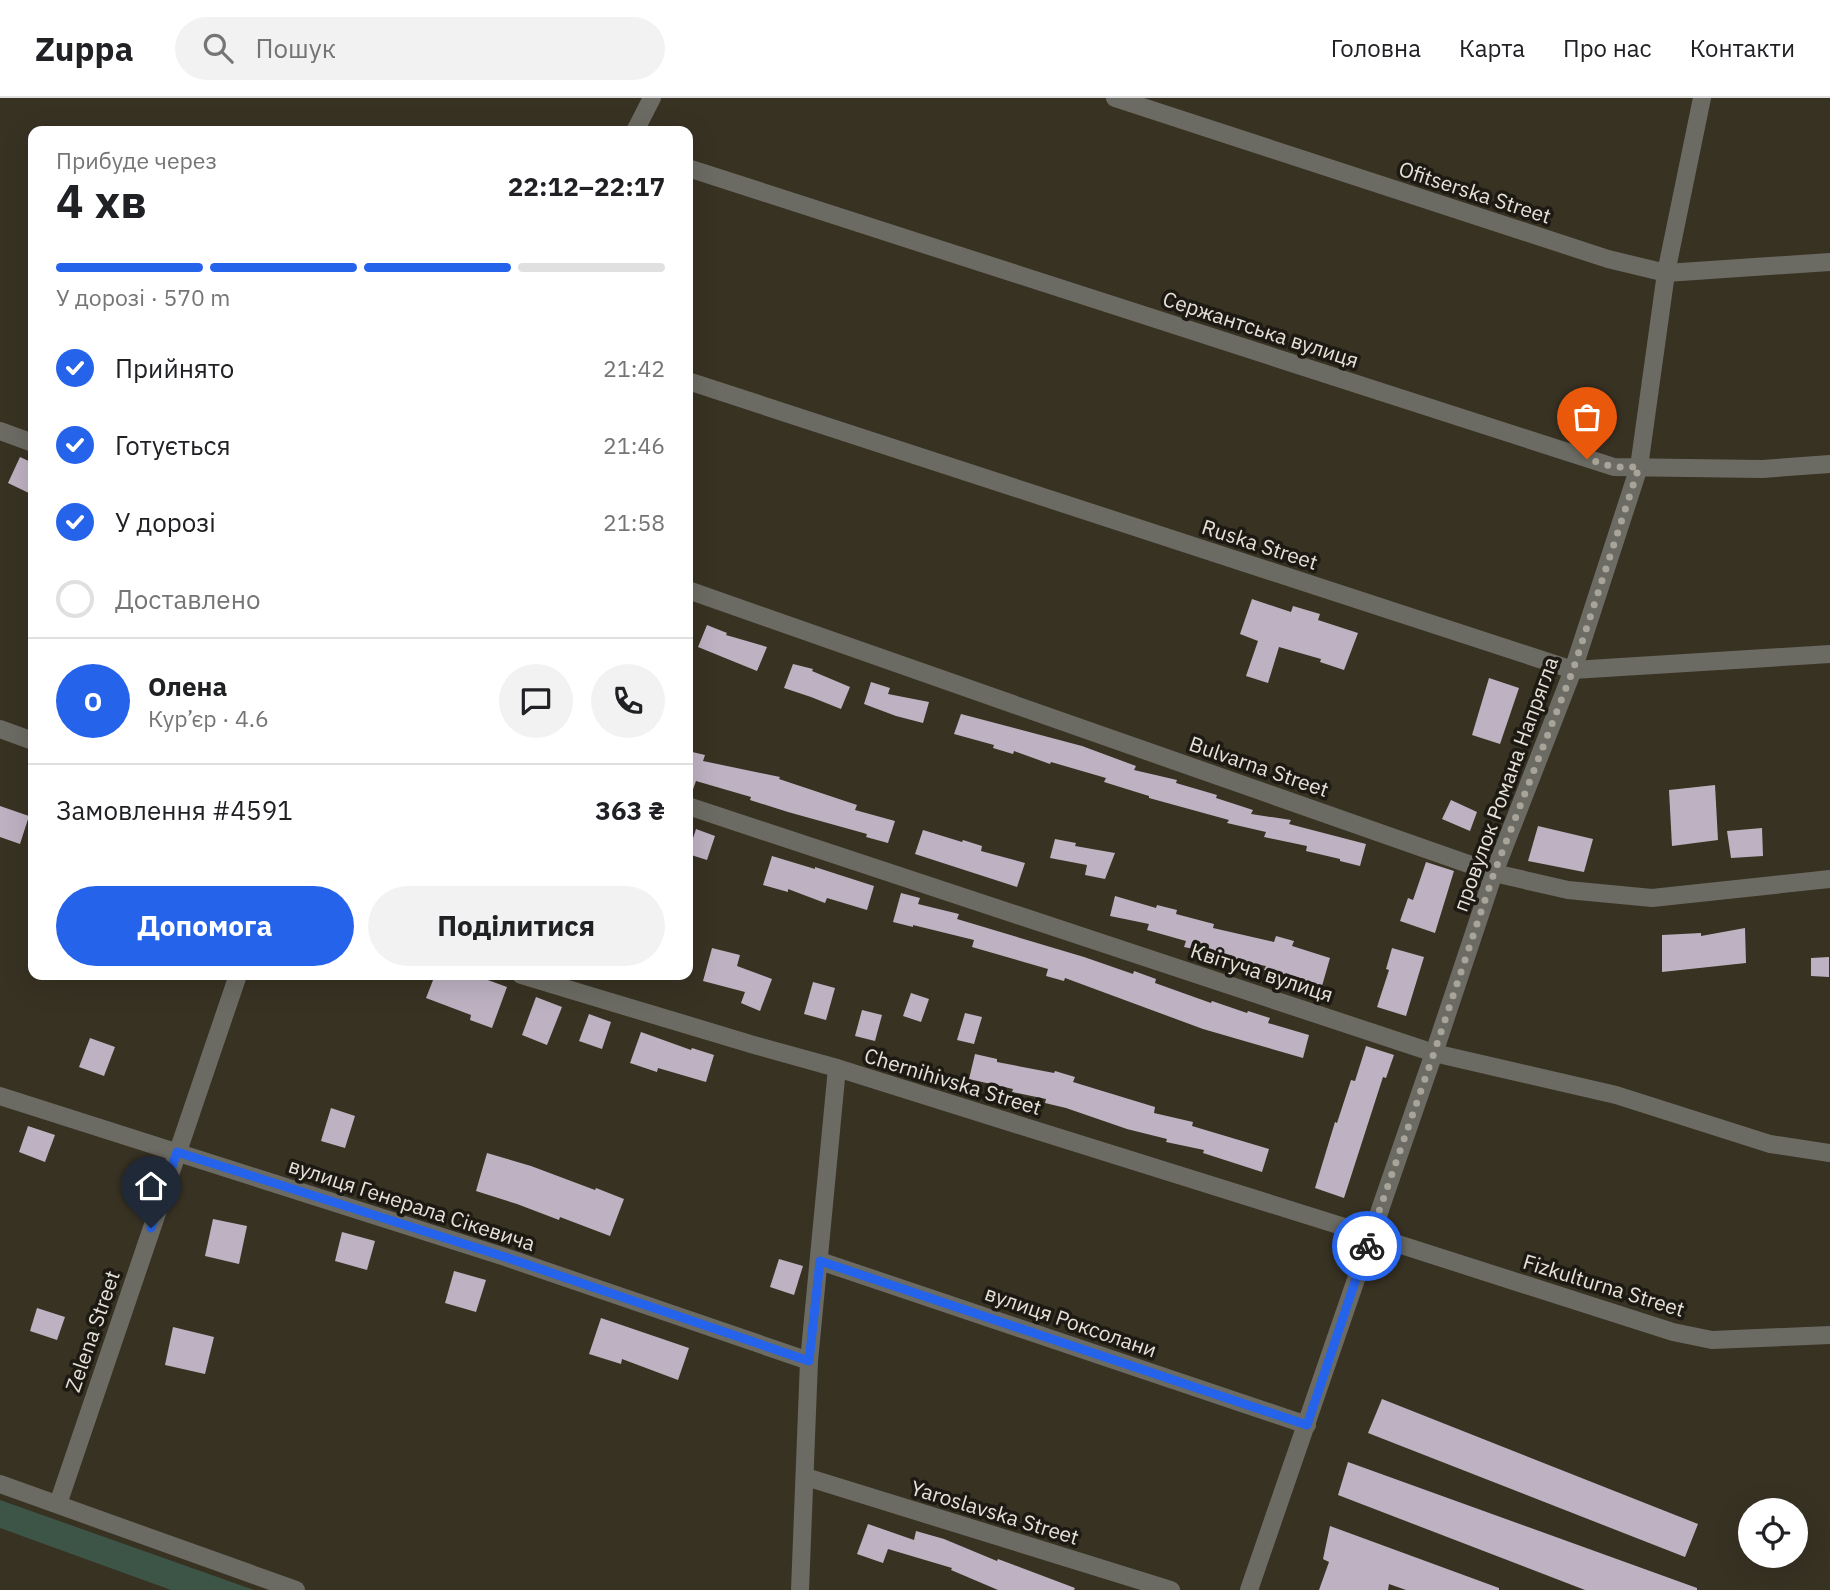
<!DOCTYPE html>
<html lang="uk">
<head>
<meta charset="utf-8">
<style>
	body { margin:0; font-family:"IBM Plex Sans",sans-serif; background:#f2f2f2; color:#202124; height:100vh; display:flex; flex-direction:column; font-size:26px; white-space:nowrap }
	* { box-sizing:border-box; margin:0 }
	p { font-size:23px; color:#757577 }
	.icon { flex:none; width:38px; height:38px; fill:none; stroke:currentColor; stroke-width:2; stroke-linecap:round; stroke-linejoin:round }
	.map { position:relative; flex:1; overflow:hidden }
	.panel { position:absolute; left:28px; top:28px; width:665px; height:854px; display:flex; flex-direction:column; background:#fff; border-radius:14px; box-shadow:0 7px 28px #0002 }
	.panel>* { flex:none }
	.buttons { position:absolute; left:1738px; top:1400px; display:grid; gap:14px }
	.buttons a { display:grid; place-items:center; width:70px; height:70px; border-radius:50%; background:#fff; box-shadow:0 7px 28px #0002; font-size:35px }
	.pin { position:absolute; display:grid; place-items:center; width:60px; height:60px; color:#fff; margin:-72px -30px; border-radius:50% 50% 50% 0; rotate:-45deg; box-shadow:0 0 7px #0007 }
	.pin .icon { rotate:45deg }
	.courier { position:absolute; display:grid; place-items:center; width:70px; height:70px; margin:-35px; border:5px solid #2563eb; border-radius:50%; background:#fff; color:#222; box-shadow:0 2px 9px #0007 }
	.summary em { font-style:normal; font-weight:700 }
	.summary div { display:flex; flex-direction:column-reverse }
	.summary { display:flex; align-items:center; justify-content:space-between; height:119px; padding:0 28px }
	h1 { font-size:46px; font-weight:700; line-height:52px }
	.bar { display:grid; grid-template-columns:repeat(4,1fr); gap:10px 7px; align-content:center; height:84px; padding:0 28px }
	.bar i { height:9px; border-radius:5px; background:#e0e0e0 }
	.bar .current { background:#2563eb }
	.bar p { grid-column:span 4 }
	.line { display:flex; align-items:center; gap:18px; padding:0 28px; border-top:2px solid #e0e0e0 }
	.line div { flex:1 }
	.round { display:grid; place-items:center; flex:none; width:74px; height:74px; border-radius:37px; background:#f2f2f2 }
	ol { padding:0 28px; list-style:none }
	li { display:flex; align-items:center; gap:21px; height:77px }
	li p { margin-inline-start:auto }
	li .icon { padding:7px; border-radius:50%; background:#2563eb; color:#fff; stroke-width:4 }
	li:last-child { color:#757577 }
	li i { width:38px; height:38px; border:4px solid #e0e0e0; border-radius:50% }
	.cta { display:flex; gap:14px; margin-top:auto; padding:14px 28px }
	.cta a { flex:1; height:80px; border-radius:42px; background:#2563eb; color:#fff; font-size:28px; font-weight:700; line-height:80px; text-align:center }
	.cta a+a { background:#f2f2f2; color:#202124 }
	header { display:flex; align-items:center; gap:42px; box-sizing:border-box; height:98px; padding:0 35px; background:#fff; border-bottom:2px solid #e0e0e0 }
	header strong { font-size:33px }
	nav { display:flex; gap:38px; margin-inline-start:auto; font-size:24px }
	.search { width:490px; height:63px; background:#f2f2f2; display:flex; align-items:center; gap:18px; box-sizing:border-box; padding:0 24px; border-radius:38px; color:#757577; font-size:26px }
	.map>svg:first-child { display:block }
	.green { fill:#3d5547 }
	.building { fill:#beb2c2 }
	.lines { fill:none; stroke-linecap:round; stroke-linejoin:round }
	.minor { stroke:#6c6b63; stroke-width:18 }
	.done { stroke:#a9a499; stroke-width:7; stroke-dasharray:0 12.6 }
	.route { stroke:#2563eb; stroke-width:9 }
	.labels { text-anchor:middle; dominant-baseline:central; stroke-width:7; stroke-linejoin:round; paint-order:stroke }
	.street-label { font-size:21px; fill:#e6e2d8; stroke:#1d1a13 }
</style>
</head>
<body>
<header>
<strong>Zuppa</strong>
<div class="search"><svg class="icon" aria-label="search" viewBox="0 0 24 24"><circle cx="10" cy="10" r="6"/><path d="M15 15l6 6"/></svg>Пошук</div>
<nav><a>Головна</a><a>Карта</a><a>Про нас</a><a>Контакти</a></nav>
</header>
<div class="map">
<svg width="1830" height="1492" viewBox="0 0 1830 1492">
	<rect width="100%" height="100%" fill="#383223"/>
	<!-- green -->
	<polygon class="green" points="0,1402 254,1492 171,1492 0,1430"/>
	<!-- building -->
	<g class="building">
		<polygon points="20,359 33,365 33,397 8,385"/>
		<polygon points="1252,501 1291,514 1293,508 1320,516 1318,522 1358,535 1344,572 1320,564 1321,561 1279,549 1268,585 1246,578 1258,543 1240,536"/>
		<polygon points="707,527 727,535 726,537 767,549 757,573 698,549"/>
		<polygon points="793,566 813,571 812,573 850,589 841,611 811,599 784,590"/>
		<polygon points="1489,580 1519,590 1500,646 1472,637"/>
		<polygon points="871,584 890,590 888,596 929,604 923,625 896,618 864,606"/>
		<polygon points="961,616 1082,648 1136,668 1134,672 1177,682 1176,685 1217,697 1216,700 1253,712 1251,716 1291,722 1289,726 1366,746 1360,768 1340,763 1340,761 1306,753 1307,748 1264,739 1266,734 1227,725 1229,722 1149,700 1149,698 1104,684 1106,680 1051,664 1050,666 1014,653 1013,656 993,650 994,647 954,636"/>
		<polygon points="688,653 705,657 703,663 780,679 779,681 857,707 855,712 895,723 888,745 866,739 867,736 788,714 750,702 751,699 696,683 691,697 688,697"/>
		<polygon points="1715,687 1718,742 1672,748 1669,692"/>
		<polygon points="1451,702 1477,714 1470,733 1442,721"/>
		<polygon points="0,708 29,718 20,746 0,739"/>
		<polygon points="1538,728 1593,741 1584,774 1528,763"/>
		<polygon points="1762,730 1763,758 1731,760 1727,733"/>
		<polygon points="696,731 715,738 707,762 688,756"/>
		<polygon points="923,732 962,744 963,742 982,748 981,753 1025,765 1017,789 915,756"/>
		<polygon points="1055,741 1076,745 1075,748 1115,755 1105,781 1085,777 1087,767 1050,760"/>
		<polygon points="772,758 815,771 815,769 874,788 867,812 827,800 825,805 788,791 788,794 763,787"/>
		<polygon points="1426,764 1454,773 1435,835 1400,823 1408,800 1413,802"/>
		<polygon points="901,795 920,800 918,806 959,816 957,821 1084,859 1133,876 1134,873 1156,881 1155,885 1211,905 1212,903 1247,915 1248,913 1270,920 1268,925 1309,937 1303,960 1203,931 1065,880 1064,883 1046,878 1048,871 972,849 974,842 913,827 913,829 893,824"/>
		<polygon points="1115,798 1156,810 1157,807 1177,812 1176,816 1214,826 1213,830 1274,844 1276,838 1294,843 1292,848 1330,860 1322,888 1304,883 1305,881 1264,872 1266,868 1227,861 1227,858 1184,849 1186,843 1147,832 1149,826 1110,818"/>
		<polygon points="1745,830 1746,865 1662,874 1662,837 1701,835 1701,838"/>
		<polygon points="712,850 740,857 737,868 772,881 760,913 741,905 745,894 703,883"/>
		<polygon points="1392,850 1424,859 1406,918 1377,909 1389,872 1386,871"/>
		<polygon points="1829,859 1829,879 1811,878 1811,860"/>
		<polygon points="435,877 474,877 507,889 492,930 470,922 471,917 426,900"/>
		<polygon points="813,884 835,890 826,922 804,916"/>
		<polygon points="911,895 929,901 921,924 903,918"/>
		<polygon points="536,899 562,909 547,947 522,937"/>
		<polygon points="862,912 882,917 875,943 855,938"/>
		<polygon points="965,915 982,919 974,946 957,942"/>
		<polygon points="589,916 611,924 602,951 579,943"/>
		<polygon points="641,934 691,952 692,950 714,957 706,984 658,970 657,974 630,965"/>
		<polygon points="90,940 115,949 104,978 79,969"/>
		<polygon points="1366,948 1394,957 1386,980 1383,979 1344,1100 1315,1090 1335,1024 1337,1025 1351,982 1355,983"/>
		<polygon points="975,956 997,961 997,964 1054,975 1055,973 1075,979 1073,984 1155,1009 1154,1015 1193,1024 1192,1028 1269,1051 1262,1074 1203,1055 1204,1052 1166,1044 1167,1041 1127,1031 1066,1010 1045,1005 1046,1001 1012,994 1013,991 969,981"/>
		<polygon points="331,1010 355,1018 345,1050 321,1043"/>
		<polygon points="28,1028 55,1037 45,1064 19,1054"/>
		<polygon points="487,1055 531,1068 595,1092 596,1090 624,1101 610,1138 560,1119 559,1122 517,1106 476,1093"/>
		<polygon points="213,1121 247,1128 239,1166 205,1158"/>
		<polygon points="342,1134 375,1143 367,1172 335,1163"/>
		<polygon points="779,1161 803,1168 794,1197 770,1189"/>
		<polygon points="454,1173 486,1182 476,1214 445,1205"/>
		<polygon points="37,1210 65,1219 57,1242 30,1233"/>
		<polygon points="601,1220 689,1250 678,1282 622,1261 621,1266 589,1256"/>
		<polygon points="173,1229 214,1239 205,1276 165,1267"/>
		<polygon points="1382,1301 1698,1426 1685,1459 1368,1335"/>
		<polygon points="1348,1364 1697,1490 1697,1492 1585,1492 1338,1397"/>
		<polygon points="868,1426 914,1442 916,1433 944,1441 997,1463 998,1461 1075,1490 1074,1492 998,1492 951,1472 952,1470 888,1451 883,1465 857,1456"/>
		<polygon points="1330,1428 1499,1490 1499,1492 1406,1492 1389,1486 1388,1492 1319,1492 1329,1464 1323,1461"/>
	</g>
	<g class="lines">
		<!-- minor -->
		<g class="minor">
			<polyline points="1115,0 1608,161 1666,175 1830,164"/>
			<polyline points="635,33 652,0"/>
			<polyline points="688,70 1614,369 1762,371 1830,366"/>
			<polyline points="688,283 1573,572 1830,556"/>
			<polyline points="0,333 33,345"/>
			<polyline points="688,492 1494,775 1568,792 1652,800 1830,781"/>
			<polyline points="0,631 33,643"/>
			<polyline points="688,708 1434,955 1616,997 1770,1046 1830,1055"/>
			<polyline points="521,877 754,947 837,970 1370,1137 1673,1234 1712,1242 1830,1237"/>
			<polyline points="0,998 505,1159 809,1263"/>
			<polyline points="820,1163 1307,1327"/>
			<polyline points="806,1379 1171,1492"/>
			<polyline points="0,1386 296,1492"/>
			<polyline points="58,1406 238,877"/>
			<polyline points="800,1492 809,1263 837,970"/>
			<polyline points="1249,1492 1434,955 1494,775 1573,572 1639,369 1666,175 1702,0"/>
		</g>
	</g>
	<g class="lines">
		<!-- done -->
		<polyline class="done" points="1367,1148 1434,955 1494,775 1573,572 1639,369 1614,369 1587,361"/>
		<!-- route -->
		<polyline class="route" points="151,1130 177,1054 505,1159 809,1263 820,1163 1307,1327 1367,1148"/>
	</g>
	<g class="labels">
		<!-- street labels -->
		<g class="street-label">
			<text transform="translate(1475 94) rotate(18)">Ofitserska Street</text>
			<text transform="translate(1261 231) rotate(18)">Сержантська вулиця</text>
			<text transform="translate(1260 446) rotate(18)">Ruska Street</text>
			<text transform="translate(1259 668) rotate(19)">Bulvarna Street</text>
			<text transform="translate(1505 686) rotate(-70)">провулок Романа Напрягла</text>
			<text transform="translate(1262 874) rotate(18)">Квітуча вулиця</text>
			<text transform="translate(953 983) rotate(17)">Chernihivska Street</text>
			<text transform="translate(412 1106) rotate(18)">вулиця Генерала Сікевича</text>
			<text transform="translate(1604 1187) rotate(17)">Fizkulturna Street</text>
			<text transform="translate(1071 1223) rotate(19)">вулиця Роксолани</text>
			<text transform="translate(92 1233) rotate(-71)">Zelena Street</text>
			<text transform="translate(995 1414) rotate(17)">Yaroslavska Street</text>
		</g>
	</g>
</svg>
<div class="buttons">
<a><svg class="icon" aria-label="locate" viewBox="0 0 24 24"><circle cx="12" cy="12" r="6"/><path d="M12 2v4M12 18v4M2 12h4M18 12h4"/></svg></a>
</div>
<div class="pin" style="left:1587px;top:361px;background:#ea580c"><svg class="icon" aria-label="bag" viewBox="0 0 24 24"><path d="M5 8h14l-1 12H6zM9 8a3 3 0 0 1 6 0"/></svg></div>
<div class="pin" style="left:151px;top:1130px;background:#1f2937"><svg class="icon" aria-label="home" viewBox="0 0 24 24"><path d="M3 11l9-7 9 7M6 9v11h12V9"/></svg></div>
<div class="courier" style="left:1367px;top:1148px"><svg class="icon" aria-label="bike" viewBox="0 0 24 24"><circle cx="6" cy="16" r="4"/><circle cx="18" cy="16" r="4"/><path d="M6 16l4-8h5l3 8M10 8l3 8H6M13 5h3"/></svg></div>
<section class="panel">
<div class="summary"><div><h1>4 хв</h1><p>Прибуде через</p></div><em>22:12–22:17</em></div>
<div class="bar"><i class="current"></i><i class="current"></i><i class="current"></i><i></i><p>У дорозі · 570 m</p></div>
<ol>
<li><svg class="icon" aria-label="check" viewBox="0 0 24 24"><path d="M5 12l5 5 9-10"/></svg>Прийнято<p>21:42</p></li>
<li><svg class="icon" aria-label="check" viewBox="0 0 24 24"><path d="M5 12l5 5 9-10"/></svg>Готується<p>21:46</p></li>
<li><svg class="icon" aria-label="check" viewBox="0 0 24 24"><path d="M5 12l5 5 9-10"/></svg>У дорозі<p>21:58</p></li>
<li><i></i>Доставлено</li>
</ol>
<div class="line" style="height:126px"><b class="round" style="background:#2563eb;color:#fff">О</b><div><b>Олена</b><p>Кур’єр · 4.6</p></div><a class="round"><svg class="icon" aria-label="chat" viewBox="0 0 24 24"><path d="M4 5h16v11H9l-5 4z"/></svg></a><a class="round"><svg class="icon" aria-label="phone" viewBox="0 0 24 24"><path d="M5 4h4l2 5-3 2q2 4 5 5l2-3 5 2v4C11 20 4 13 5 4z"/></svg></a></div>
<div class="line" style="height:91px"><div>Замовлення #4591</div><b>363 ₴</b></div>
<div class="cta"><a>Допомога</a><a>Поділитися</a></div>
</section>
</div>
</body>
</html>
